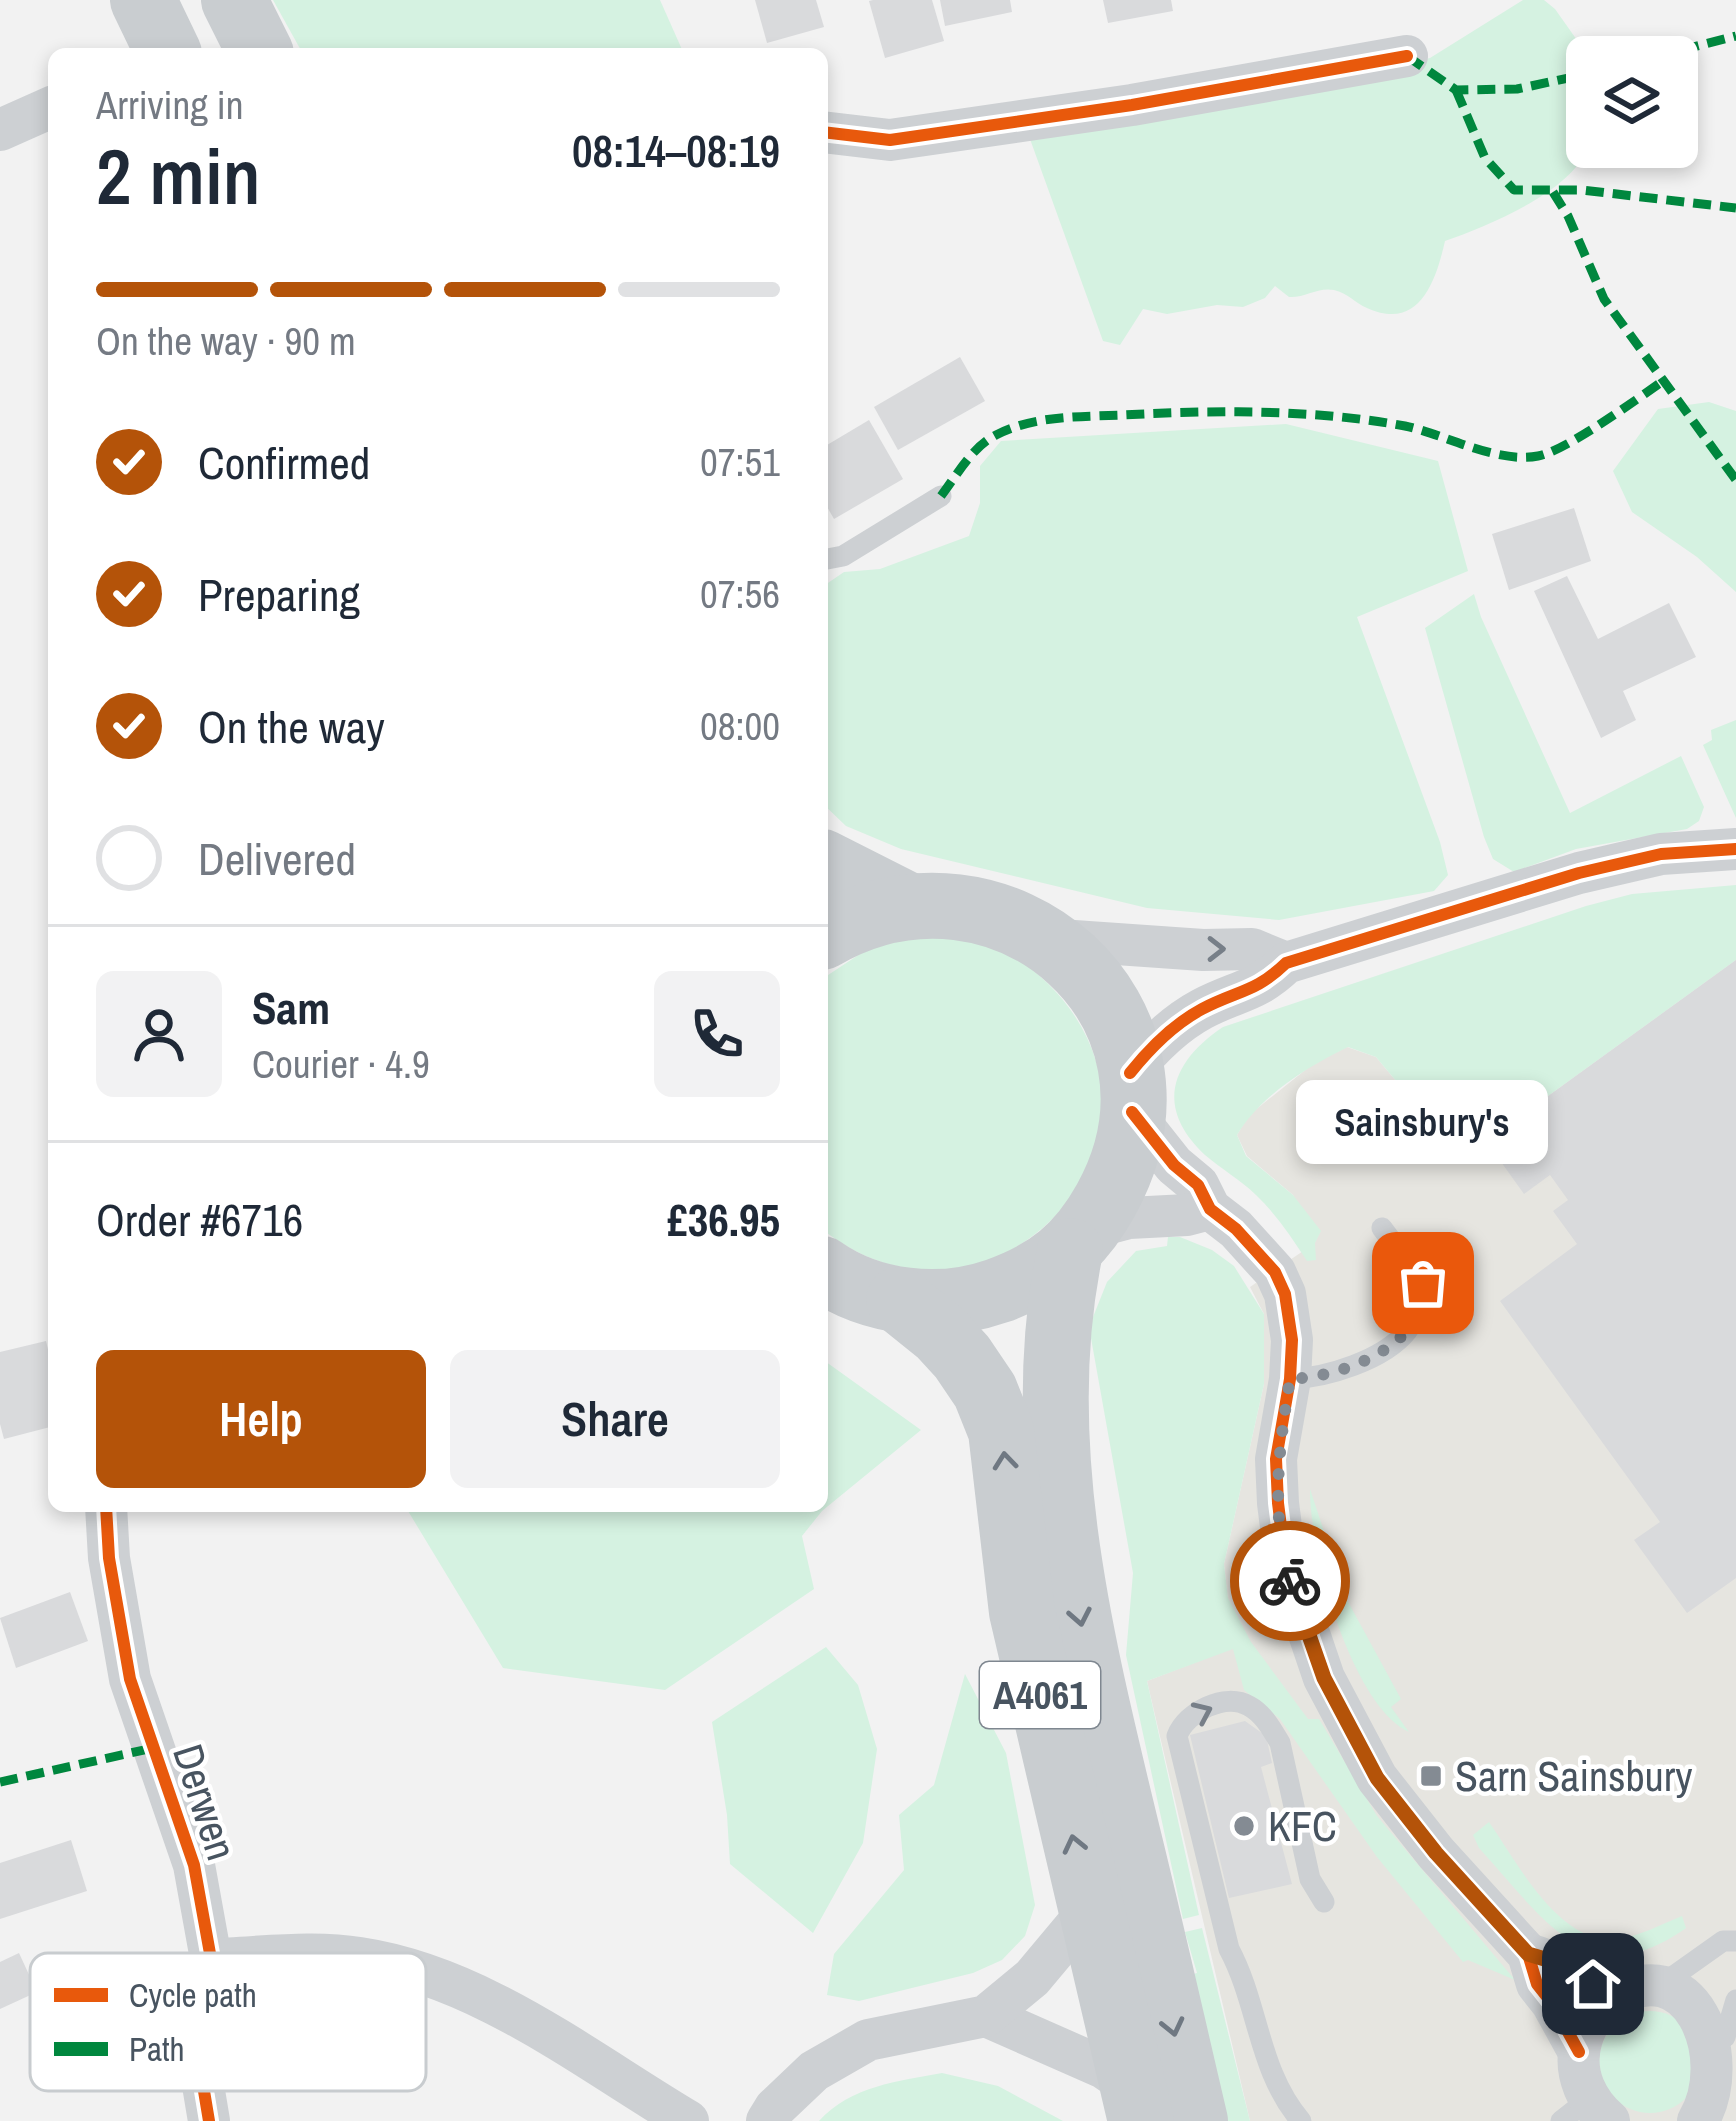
<!DOCTYPE html>
<html lang="en">
<head>
<meta charset="utf-8">
<style>
	body { margin:0; font-family:"Archivo Narrow",sans-serif; background:#f2f2f3; color:#1f2937; height:100vh; display:flex; flex-direction:column; font-size:45px; white-space:nowrap }
	* { box-sizing:border-box; margin:0 }
	p { font-size:39px; color:#747a83 }
	.icon { flex:none; width:66px; height:66px; fill:none; stroke:currentColor; stroke-width:2; stroke-linecap:round; stroke-linejoin:round }
	.map { position:relative; flex:1; overflow:hidden }
	.drawer { position:absolute; left:48px; top:48px; width:780px; height:1464px; display:flex; flex-direction:column; background:#fff; border-radius:18px; box-shadow:0 6px 18px #0003 }
	.drawer>* { flex:none }
	.controls { position:absolute; left:1566px; top:36px; display:grid; gap:24px }
	.controls a { display:grid; place-items:center; width:132px; height:132px; border-radius:18px; background:#fff; box-shadow:0 6px 18px #0003; font-size:60px }
	.pin { position:absolute; display:grid; place-items:center; width:102px; height:102px; color:#fff; margin:-51px; border-radius:24px; box-shadow:0 6px 18px #0006 }
	.courier { position:absolute; display:grid; place-items:center; width:120px; height:120px; margin:-60px; border:9px solid #b45309; border-radius:50%; background:#fff; color:#222; box-shadow:0 3px 15px #0007 }
	.bubble { position:absolute; height:84px; border-radius:18px; background:#fff; box-shadow:0 6px 18px #0003; font-size:39px; font-weight:600; line-height:84px; text-align:center }
	.head em { font-style:normal; font-weight:600 }
	.head div { display:flex; flex-direction:column-reverse }
	.head { display:flex; align-items:center; justify-content:space-between; height:204px; padding:0 48px }
	h1 { font-size:78px; font-weight:600; line-height:90px }
	.bar { display:grid; grid-template-columns:repeat(4,1fr); gap:18px 12px; align-content:center; height:144px; padding:0 48px }
	.bar i { height:15px; border-radius:9px; background:#e0e1e3 }
	.bar .current { background:#b45309 }
	.bar p { grid-column:span 4 }
	.line { display:flex; align-items:center; gap:30px; padding:0 48px; border-top:3px solid #e0e1e3 }
	.line div { flex:1 }
	.round { display:grid; place-items:center; flex:none; width:126px; height:126px; border-radius:18px; background:#f2f2f3 }
	ol { padding:0 48px; list-style:none }
	li { display:flex; align-items:center; gap:36px; height:132px }
	li p { margin-inline-start:auto }
	li .icon { padding:12px; border-radius:50%; background:#b45309; color:#fff; stroke-width:4 }
	li:last-child { color:#747a83 }
	li i { width:66px; height:66px; border:6px solid #e0e1e3; border-radius:50% }
	.cta { display:flex; gap:24px; margin-top:auto; padding:24px 48px }
	.cta a { flex:1; height:138px; border-radius:18px; background:#b45309; color:#fff; font-size:48px; font-weight:600; line-height:138px; text-align:center }
	.cta a+a { background:#f2f2f3; color:#1f2937 }
	.map>svg:first-child { display:block }
	.commercial { fill:#e6e5e0 }
	.green { fill:#d5f2e1 }
	.building { fill:#d9dadc }
	.lines { fill:none; stroke-linecap:round; stroke-linejoin:round }
	.lane { stroke:#cdd0d3; stroke-width:21 }
	.street { stroke:#cdd0d3; stroke-width:42 }
	.primary { stroke:#c9cdd0; stroke-width:66 }
	.quiet { stroke:#00873e; stroke-width:9; stroke-dasharray:18 9; stroke-linecap:butt }
	.cycleway-casing { stroke:#fff; stroke-width:20 }
	.cycleway { stroke:#e8590c; stroke-width:12 }
	.oneway { stroke:#777f88 }
	.oneway2 { stroke:#6f7882 }
	.done { stroke:#848b93; stroke-width:12; stroke-dasharray:0 21.6 }
	.route { stroke:#b45309; stroke-width:15 }
	.poi-dot { fill:#848b93; stroke:#fff; stroke-width:4.5 }
	.labels { text-anchor:middle; dominant-baseline:central; stroke-width:9; stroke-linejoin:round; paint-order:stroke }
	.shield { fill:#fff; stroke:#7f8790; stroke-width:3 }
	.shield-label { font-size:39px; font-weight:bold; fill:#485460 }
	.poi-label { font-size:42px; fill:#485460; stroke:#fff; text-anchor:start }
	.street-label { font-size:42px; fill:#485460; stroke:#fff }
	.key { fill:#fff; stroke:#c8cccf; stroke-width:3 }
	.key-label { font-size:33px; fill:#485460 }
</style>
</head>
<body>
<div class="map">
<svg width="1736" height="2121" viewBox="0 0 1736 2121">
	<rect width="100%" height="100%" fill="#f2f2f2"/>
	<!-- commercial -->
	<polygon class="commercial" points="1736,960 1736,2121 1250,2121 1147,1681 1233,1648 1224,1564 1264,1384 1264,1314 1250,1287 1315,1243 1293,1195 1247,1156 1237,1135 1249,1115 1314,1063 1347,1047 1376,1057 1459,1156 1486,1141"/>
	<!-- green -->
	<g class="green">
		<polygon points="273,0 660,0 684,54 303,54"/>
		<path d="M1523 0H1544L1555 9 1584 50 1588 147C1572 192 1487 226 1445 241 1436 280 1420 332 1367 308 1355 303 1348 293 1334 290 1317 287 1305 298 1289 297L1275 286 1265 298 1243 307 1217 305 1167 314 1143 309 1120 345 1103 341 1026 128 1334 80 1430 58Z"/>
		<polygon points="1709,402 1736,411 1736,592 1697,557 1632,512 1613,471 1658,409"/>
		<polygon points="1286,424 1438,461 1468,571 1357,617 1440,842 1448,875 1434,891 1279,920 1147,908 901,849 846,826 822,803 822,587 844,572 880,569 969,536 980,503 980,466 1001,441"/>
		<polygon points="1474,594 1481,617 1570,813 1681,756 1704,807 1699,821 1687,829 1576,849 1514,872 1493,859 1484,837 1425,628"/>
		<polygon points="1736,720 1736,818 1703,745 1712,740 1711,730"/>
		<path d="M1736 885V960L1486 1141 1459 1156 1376 1057 1348 1047C1307 1067 1261 1095 1237 1135L1246 1156 1293 1195 1321 1231 1315 1243 1316 1260 1307 1261C1292 1238 1276 1214 1256 1195 1241 1180 1221 1169 1205 1155 1154 1107 1171 1062 1223 1027L1586 906 1632 894Z"/>
		<path d="M927 935C945 938 964 939 982 943 1014 951 1043 976 1063 1000 1190 1156 982 1358 822 1229V979L869 948Z"/>
		<polygon points="1168,1237 1180,1237 1212,1250 1234,1266 1264,1314 1264,1384 1224,1564 1228,1598 1251,1642 1308,1719 1319,1719 1377,1816 1515,1980 1468,1960 1463,1962 1377,1857 1280,1719 1244,1690 1233,1649 1147,1681 1199,1915 1183,1919 1126,1655 1133,1573 1089,1327 1107,1282 1136,1251 1167,1246"/>
		<polygon points="822,1359 921,1430 822,1511 802,1536 814,1589 665,1690 503,1668 405,1506 822,1506"/>
		<path d="M1310 1489 1346 1598 1401 1699 1391 1707 1409 1732C1351 1705 1309 1549 1310 1489Z"/>
		<polygon points="826,1647 858,1685 877,1749 863,1843 813,1933 730,1864 727,1815 712,1722"/>
		<polygon points="965,1674 1006,1753 1035,1905 1025,1936 1002,1960 973,1973 859,2001 827,1995 834,1954 904,1870 899,1815 934,1785"/>
		<path d="M1489 1822C1518 1863 1559 1946 1618 1939 1640 1936 1662 1924 1682 1916L1686 1928C1588 1998 1542 1916 1479 1848L1473 1835Z"/>
		<polygon points="1202,1928 1250,2121 1218,2121 1183,1977 1197,1973 1185,1932"/>
		<circle cx="1650" cy="2062" r="51"/>
		<path d="M942 2073 998 2086 1063 2121H819C851 2086 898 2081 942 2073Z"/>
	</g>
	<!-- building -->
	<g class="building">
		<polygon points="755,0 816,0 824,27 767,43"/>
		<polygon points="873,0 932,0 944,41 885,58 869,1"/>
		<polygon points="940,0 1010,0 1012,12 945,26"/>
		<polygon points="1103,0 1171,0 1173,11 1108,23"/>
		<polygon points="960,357 985,401 898,450 874,407"/>
		<polygon points="869,420 903,479 834,519 822,498 822,448"/>
		<polygon points="1574,508 1591,561 1509,590 1492,534"/>
		<polygon points="1567,576 1598,639 1669,603 1696,657 1623,691 1636,720 1601,738 1534,591"/>
		<polygon points="1736,960 1736,1578 1687,1613 1634,1540 1660,1522 1500,1301 1577,1244 1553,1211 1568,1200 1550,1175 1524,1194 1486,1141"/>
		<polygon points="46,1341 54,1374 54,1426 4,1439 0,1424 0,1352"/>
		<polygon points="70,1592 88,1641 16,1668 0,1618"/>
		<polygon points="1245,1721 1266,1736 1272,1763 1261,1767 1292,1884 1229,1898 1190,1735"/>
		<polygon points="71,1840 87,1891 0,1919 0,1863"/>
		<polygon points="19,1953 37,1992 0,2009 0,1962"/>
	</g>
	<g class="lines">
		<!-- lane -->
		<g class="lane">
			<polyline points="822,560 843,556 941,496"/>
			<path d="M1290 1379C1326 1378 1384 1360 1407 1331 1416 1319 1419 1297 1423 1283L1382 1228"/>
			<polyline points="1661,1985 1723,1941 1736,1941"/>
			<polyline points="1725,2037 1736,2000"/>
			<path d="M1301 2121C1258 2071 1259 2005 1229 1949L1177 1736C1186 1712 1225 1692 1249 1706 1264 1714 1272 1730 1280 1743L1310 1879 1324 1902"/>
			<polyline points="1561,2121 1589,2099"/>
		</g>
		<!-- street -->
		<g class="street">
			<polyline points="0,130 54,106"/>
			<polyline points="822,132 890,140 1132,105 1407,56"/>
			<polyline points="1045,939 1203,950 1252,949 1286,963"/>
			<path d="M1130 1073C1150 1048 1174 1024 1202 1009 1238 990 1255 993 1286 963L1579 873 1661 854 1736 849"/>
			<polyline points="1132,1112 1174,1165 1198,1185 1210,1209 1236,1229 1275,1272 1285,1294 1292,1340 1290,1379 1276,1459 1278,1503 1286,1566 1324,1678 1377,1778 1436,1853 1528,1954 1537,1984 1552,2003 1579,2052"/>
			<polyline points="1091,1228 1129,1218 1187,1215 1210,1209"/>
			<polyline points="106,1506 109,1558 130,1679 194,1865 211,1959 203,2085 209,2121"/>
			<path d="M1528 1954C1562 1964 1589 1983 1623 1991"/>
			<path d="M211 1959C258 1958 312 1950 359 1958 480 1976 584 2059 688 2121"/>
			<polyline points="986,2016 1104,2068 1132,2087"/>
			<polyline points="767,2121 775,2108 814,2071 868,2040 986,2016 1032,1978 1089,1910"/>
			<path d="M1609 2121C1587 2102 1574 2075 1580 2046 1584 2027 1594 2011 1610 2000 1690 1945 1736 2057 1698 2121"/>
		</g>
		<!-- primary -->
		<g class="primary">
			<polyline points="143,0 169,54"/>
			<polyline points="234,0 261,54"/>
			<polyline points="822,862 907,905"/>
			<path d="M822 937C1003 831 1209 1014 1106 1200 1080 1247 1048 1273 997 1291 940 1311 872 1304 822 1269"/>
			<path d="M1070 1251C1030 1442 1081 1642 1126 1828 1150 1925 1172 2023 1195 2121"/>
			<polyline points="899,1300 940,1333 962,1357 985,1391 1001,1431 1022,1612 1141,2121"/>
		</g>
		<!-- quiet -->
		<g class="quiet">
			<polyline points="1407,56 1456,90 1517,89 1587,74"/>
			<polyline points="1655,57 1736,36"/>
			<polyline points="1456,90 1485,158 1514,190 1582,190 1736,208"/>
			<polyline points="1553,192 1568,216 1604,299 1736,480"/>
			<path d="M941 496C957 475 972 447 996 435 1035 415 1080 417 1122 415 1216 410 1312 409 1405 426 1444 434 1497 464 1538 456 1566 451 1637 399 1663 381"/>
			<polyline points="0,1782 153,1748"/>
		</g>
		<defs>
			<g id="cycleway">
				<polyline points="822,132 890,140 1132,105 1407,56"/>
				<path d="M1130 1073C1150 1048 1174 1024 1202 1009 1238 990 1255 993 1286 963L1579 873 1661 854 1736 849"/>
				<polyline points="1132,1112 1174,1165 1198,1185 1210,1209 1236,1229 1275,1272 1285,1294 1292,1340 1290,1379 1276,1459 1278,1503 1286,1566 1324,1678 1377,1778 1436,1853 1528,1954 1537,1984 1552,2003 1579,2052"/>
				<polyline points="106,1506 109,1558 130,1679 194,1865 211,1959 203,2085 209,2121"/>
			</g>
		</defs>
		<!-- cycleway casing -->
		<use href="#cycleway" class="cycleway-casing"/>
		<!-- cycleway -->
		<use href="#cycleway" class="cycleway"/>
	</g>
	<!-- one-way arrows -->
	<defs><path id="oneway-chevron" d="M-2-3.5L2.5 0L-2 3.5" fill="none" stroke-width="1.6" stroke-linecap="round" stroke-linejoin="round" transform="scale(3)"/></defs>
	<g class="oneway">
		<use href="#oneway-chevron" transform="translate(1216 949)"/>
		<use href="#oneway-chevron" transform="translate(1203 1712) rotate(-24)"/>
	</g>
	<g class="oneway2">
		<use href="#oneway-chevron" transform="translate(1005 1461) rotate(-96)"/>
		<use href="#oneway-chevron" transform="translate(1080 1617) rotate(79)"/>
		<use href="#oneway-chevron" transform="translate(1074 1844) rotate(-103)"/>
		<use href="#oneway-chevron" transform="translate(1173 2027) rotate(77)"/>
	</g>
	<g class="lines">
		<!-- done -->
		<path class="done" d="M1290 1581C1270 1513 1279 1447 1290 1379 1326 1378 1384 1360 1407 1330 1416 1319 1419 1297 1423 1283"/>
		<!-- route -->
		<polyline class="route" points="1290,1581 1324,1678 1377,1778 1436,1853 1528,1954 1558,1963 1593,1984"/>
	</g>
	<!-- markers -->
	<g class="poi-dot">
		<rect x="1419" y="1764" width="24" height="24" rx="6"/>
		<circle cx="1244" cy="1826" r="12"/>
	</g>
	<g class="labels">
		<!-- shield labels -->
		<rect class="shield" x="980" y="1662" width="120" height="66" rx="9"/>
		<g class="shield-label">
			<text x="1040" y="1695">A4061</text>
		</g>
		<!-- poi labels -->
		<g class="poi-label">
			<text x="1455" y="1776">Sarn Sainsbury</text>
			<text x="1268" y="1826">KFC</text>
		</g>
		<!-- street labels -->
		<g class="street-label">
			<text transform="translate(205 1802) rotate(72)">Derwen</text>
		</g>
	</g>
	<!-- legend -->
	<rect x="30" y="1953" width="396" height="138" rx="18" class="key"/>
	<rect x="54" y="1988" width="54" height="14" fill="#e8590c"/>
	<rect x="54" y="2042" width="54" height="14" fill="#00873e"/>
	<g class="key-label">
		<text x="129" y="2007">Cycle path</text>
		<text x="129" y="2061">Path</text>
	</g>
</svg>
<div class="controls">
<a><svg class="icon" aria-label="layers" viewBox="0 0 24 24"><path d="M12 4l9 5-9 5-9-5zM3 14l9 5 9-5"/></svg></a>
</div>
<div class="pin" style="left:1423px;top:1283px;background:#ea580c"><svg class="icon" aria-label="bag" viewBox="0 0 24 24"><path d="M5 8h14l-1 12H6zM9 8a3 3 0 0 1 6 0"/></svg></div>
<div class="pin" style="left:1593px;top:1984px;background:#1f2937"><svg class="icon" aria-label="home" viewBox="0 0 24 24"><path d="M3 11l9-7 9 7M6 9v11h12V9"/></svg></div>
<div class="courier" style="left:1290px;top:1581px"><svg class="icon" aria-label="bike" viewBox="0 0 24 24"><circle cx="6" cy="16" r="4"/><circle cx="18" cy="16" r="4"/><path d="M6 16l4-8h5l3 8M10 8l3 8H6M13 5h3"/></svg></div>
<div class="bubble" style="left:1296px;top:1080px;width:252px">Sainsbury's</div>
<section class="drawer">
<div class="head"><div><h1>2 min</h1><p>Arriving in</p></div><em>08:14–08:19</em></div>
<div class="bar"><i class="current"></i><i class="current"></i><i class="current"></i><i></i><p>On the way · 90 m</p></div>
<ol>
<li><svg class="icon" aria-label="check" viewBox="0 0 24 24"><path d="M5 12l5 5 9-10"/></svg>Confirmed<p>07:51</p></li>
<li><svg class="icon" aria-label="check" viewBox="0 0 24 24"><path d="M5 12l5 5 9-10"/></svg>Preparing<p>07:56</p></li>
<li><svg class="icon" aria-label="check" viewBox="0 0 24 24"><path d="M5 12l5 5 9-10"/></svg>On the way<p>08:00</p></li>
<li><i></i>Delivered</li>
</ol>
<div class="line" style="height:216px"><a class="round"><svg class="icon" aria-label="person" viewBox="0 0 24 24"><circle cx="12" cy="8" r="4"/><path d="M4 21q1-7 8-7t8 7"/></svg></a><div><b>Sam</b><p>Courier · 4.9</p></div><a class="round"><svg class="icon" aria-label="phone" viewBox="0 0 24 24"><path d="M5 4h4l2 5-3 2q2 4 5 5l2-3 5 2v4C11 20 4 13 5 4z"/></svg></a></div>
<div class="line" style="height:156px"><div>Order #6716</div><b>£36.95</b></div>
<div class="cta"><a>Help</a><a>Share</a></div>
</section>
</div>
</body>
</html>
